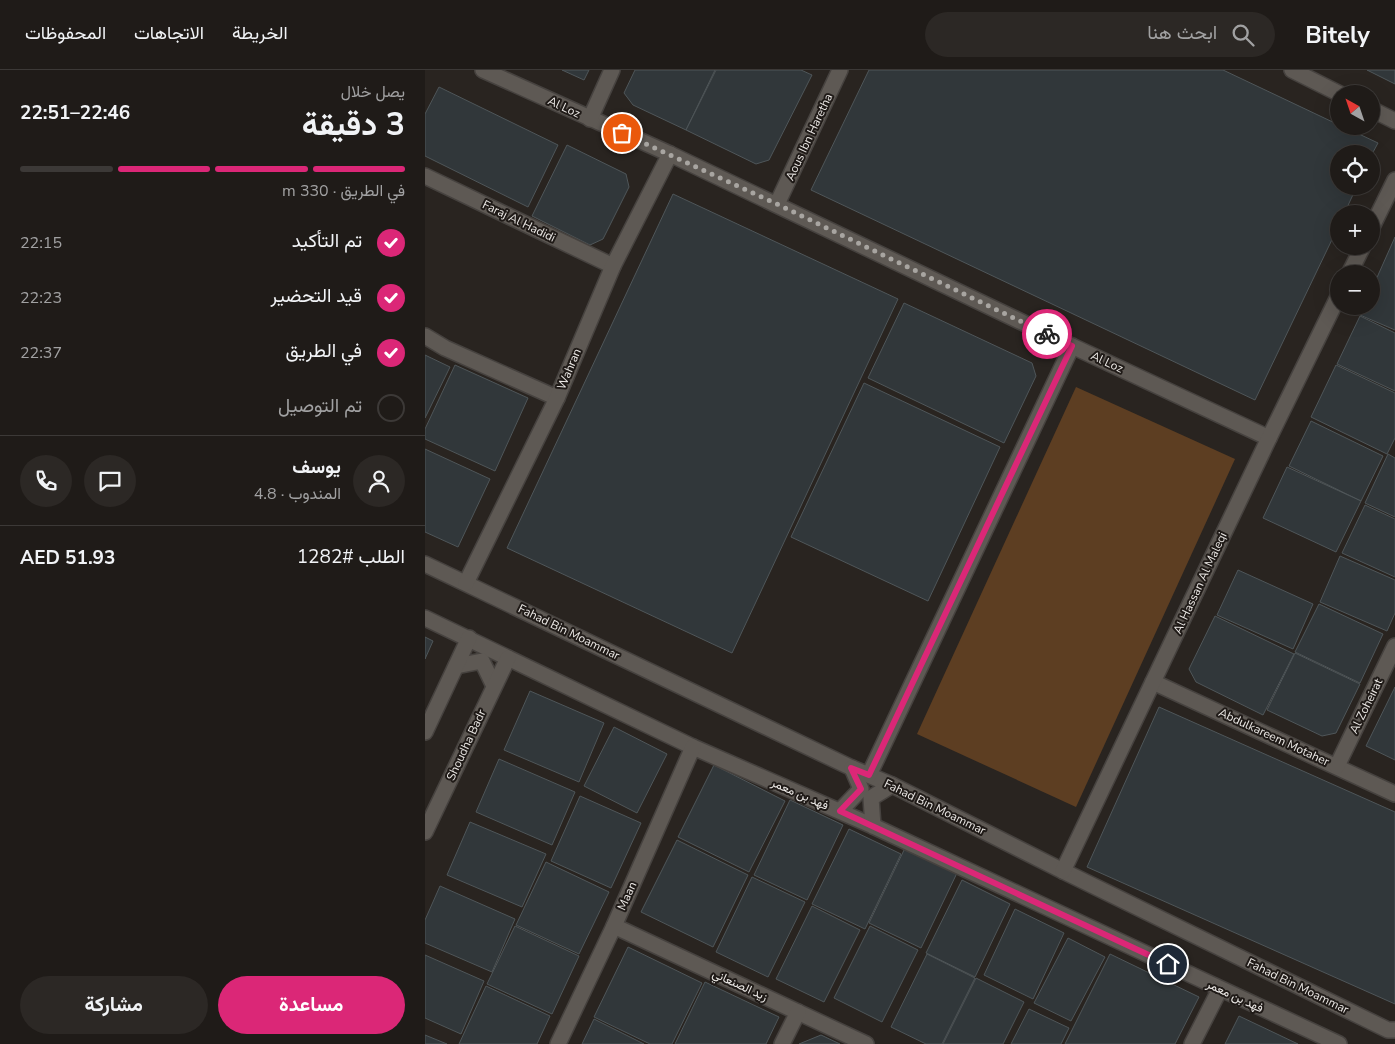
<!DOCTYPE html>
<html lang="ar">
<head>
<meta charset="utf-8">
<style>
	body { margin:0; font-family:"Nunito Sans",Vazirmatn,sans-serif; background:#2c2825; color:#f1f3f6; direction:rtl; height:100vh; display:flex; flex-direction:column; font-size:19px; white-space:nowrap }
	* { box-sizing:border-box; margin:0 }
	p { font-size:16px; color:#a1a1a2 }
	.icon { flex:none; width:28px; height:28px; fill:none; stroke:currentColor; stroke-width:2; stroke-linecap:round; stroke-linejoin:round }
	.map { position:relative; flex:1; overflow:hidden; direction:ltr }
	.panel { display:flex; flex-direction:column; background:#1f1b18; width:425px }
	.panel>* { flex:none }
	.needle { width:32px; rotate:320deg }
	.buttons { position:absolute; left:905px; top:15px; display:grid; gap:10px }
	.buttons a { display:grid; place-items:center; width:50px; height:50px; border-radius:50%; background:#1f1b18; box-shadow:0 5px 20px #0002,0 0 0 1px #3c3937; font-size:25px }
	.pin { position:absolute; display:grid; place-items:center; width:42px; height:42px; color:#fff; margin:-21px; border:2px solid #fff; border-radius:50%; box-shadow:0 1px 5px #0007 }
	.courier { position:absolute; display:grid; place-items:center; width:50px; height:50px; margin:-25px; border:4px solid #db2777; border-radius:50%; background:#fff; color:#222; box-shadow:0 1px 6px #0007 }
	.summary em { font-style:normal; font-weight:700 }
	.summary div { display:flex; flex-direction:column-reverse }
	.summary { display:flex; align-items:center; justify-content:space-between; height:85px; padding:0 20px }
	h1 { font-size:32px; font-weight:700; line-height:38px }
	.bar { display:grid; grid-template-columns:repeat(4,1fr); gap:8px 5px; align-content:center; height:60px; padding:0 20px }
	.bar i { height:6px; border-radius:4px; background:#3c3937 }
	.bar .current { background:#db2777 }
	.bar p { grid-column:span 4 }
	.line { display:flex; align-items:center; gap:12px; padding:0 20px; border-top:1px solid #3c3937 }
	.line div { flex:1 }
	.round { display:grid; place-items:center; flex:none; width:52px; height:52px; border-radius:26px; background:#2c2825 }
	ol { padding:0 20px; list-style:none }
	li { display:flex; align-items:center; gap:15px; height:55px }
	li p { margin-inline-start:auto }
	li .icon { padding:5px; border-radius:50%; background:#db2777; color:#fff; stroke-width:4 }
	li:last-child { color:#a1a1a2 }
	li i { width:28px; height:28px; border:2px solid #3c3937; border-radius:50% }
	.action { display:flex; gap:10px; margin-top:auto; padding:10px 20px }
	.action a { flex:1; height:58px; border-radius:30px; background:#db2777; color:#fff; font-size:20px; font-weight:700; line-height:58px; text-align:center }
	.action a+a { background:#2c2825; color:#f1f3f6 }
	header { display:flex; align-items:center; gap:30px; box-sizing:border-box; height:70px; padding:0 25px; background:#1f1b18; border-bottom:1px solid #3c3937 }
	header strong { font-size:24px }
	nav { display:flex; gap:28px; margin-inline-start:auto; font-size:18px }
	.search { width:350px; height:45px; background:#2c2825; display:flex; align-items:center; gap:12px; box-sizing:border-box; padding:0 18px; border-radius:28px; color:#a1a1a2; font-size:19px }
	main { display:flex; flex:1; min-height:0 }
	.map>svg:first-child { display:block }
	.green { fill:#5d3e22 }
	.building { fill:#31373a; stroke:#4f5659 }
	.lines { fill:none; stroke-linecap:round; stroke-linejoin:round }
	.minor-casing { stroke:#46423f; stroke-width:18 }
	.minor { stroke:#5e5954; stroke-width:15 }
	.done { stroke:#a8a5a1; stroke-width:5; stroke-dasharray:0 9 }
	.route { stroke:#db2777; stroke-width:6 }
	.labels { text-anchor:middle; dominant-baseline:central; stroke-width:4; stroke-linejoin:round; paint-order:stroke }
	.street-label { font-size:12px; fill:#edeae7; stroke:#1f1a17 }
</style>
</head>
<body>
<header>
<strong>Bitely</strong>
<div class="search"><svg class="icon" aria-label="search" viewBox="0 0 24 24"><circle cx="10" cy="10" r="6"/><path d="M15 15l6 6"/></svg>ابحث هنا</div>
<nav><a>الخريطة</a><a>الاتجاهات</a><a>المحفوظات</a></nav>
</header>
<main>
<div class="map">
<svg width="970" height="974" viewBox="0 0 970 974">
	<rect width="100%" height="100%" fill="#292420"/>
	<!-- green -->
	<polygon class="green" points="651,317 810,389 651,737 492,664"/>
	<!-- building -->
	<g class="building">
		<polygon points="137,0 164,0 159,10"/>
		<polygon points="210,0 290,0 261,60 208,35 199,23"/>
		<polygon points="291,0 376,0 387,5 344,90 331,94 261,60"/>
		<polygon points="444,0 798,0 914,55 914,56 917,56 953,73 946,86 946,84 914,84 914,116 932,116 919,144 914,144 914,155 830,330 386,120"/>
		<polygon points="942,0 970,0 970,14"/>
		<polygon points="14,17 133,75 103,137 0,86 0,44"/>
		<polygon points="142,75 201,104 204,117 178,169 165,175 107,146"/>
		<polygon points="248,124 473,229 307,583 82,478"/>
		<polygon points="970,167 970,260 935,245 939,236 946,236 946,221"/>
		<polygon points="479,233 607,293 611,306 579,373 443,308"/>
		<polygon points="935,246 970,263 970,321 912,294"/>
		<polygon points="0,285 25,297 0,348"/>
		<polygon points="30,295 103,328 70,401 0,369 0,359"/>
		<polygon points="911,295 970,323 970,368 962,384 886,347"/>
		<polygon points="439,313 575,377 503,531 366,467"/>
		<polygon points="886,351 958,386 936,431 864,396"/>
		<polygon points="0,379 65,409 33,477 0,462"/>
		<polygon points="963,384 970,388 970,447 940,433"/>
		<polygon points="862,397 936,431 911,482 838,448"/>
		<polygon points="940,435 970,449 970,507 917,483"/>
		<polygon points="915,486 970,510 970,543 962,561 895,532"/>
		<polygon points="813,500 888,534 868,579 792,545"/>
		<polygon points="894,534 958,564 935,613 870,582"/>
		<polygon points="790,546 869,584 838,645 771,612 764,599"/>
		<polygon points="0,567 8,571 0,589"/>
		<polygon points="870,583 935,614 911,663 897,666 842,640"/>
		<polygon points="970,617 970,690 941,676"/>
		<polygon points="105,621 179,653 154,712 79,680"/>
		<polygon points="734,637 970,742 970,934 662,797"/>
		<polygon points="189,657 242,684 212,743 159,716"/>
		<polygon points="74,689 150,722 127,775 51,742"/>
		<polygon points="289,695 360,731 324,802 253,767"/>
		<polygon points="155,726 216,753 186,818 126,791"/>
		<polygon points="365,730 418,755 382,830 329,805"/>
		<polygon points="45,752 121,784 97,837 22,805"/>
		<polygon points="424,759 476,784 440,859 387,834"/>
		<polygon points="252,770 323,805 288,877 216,842"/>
		<polygon points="480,778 532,803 496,878 444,853"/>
		<polygon points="121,792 184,822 154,884 91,855"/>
		<polygon points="327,807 380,832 343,907 291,882"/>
		<polygon points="537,810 585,834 550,907 501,883"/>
		<polygon points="15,816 90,849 67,902 0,873 0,850"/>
		<polygon points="387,836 435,860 399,932 351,909"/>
		<polygon points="590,839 639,863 608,929 559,905"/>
		<polygon points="90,856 154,886 127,944 62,914"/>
		<polygon points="445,856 493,880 457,952 409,928"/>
		<polygon points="643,868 680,887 646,951 609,933"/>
		<polygon points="203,877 277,913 247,974 225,974 169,947"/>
		<polygon points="502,884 550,908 517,974 501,974 466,957"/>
		<polygon points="685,884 774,927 750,974 640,974"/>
		<polygon points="0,885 59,911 36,964 0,948"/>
		<polygon points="551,908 599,932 578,974 518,974"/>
		<polygon points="280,912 354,947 341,974 250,974"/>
		<polygon points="61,916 125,946 112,974 34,974"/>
		<polygon points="604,939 644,958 636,974 586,974"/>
		<polygon points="814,946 873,974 800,974"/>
		<polygon points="169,949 219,974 157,974"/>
		<polygon points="0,965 22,974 0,974"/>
		<polygon points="396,965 415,974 374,974"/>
	</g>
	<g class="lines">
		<defs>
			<g id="minor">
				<polyline points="58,0 245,84 647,276 844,368"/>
				<polyline points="867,0 915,24"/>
				<polyline points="946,39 970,51"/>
				<polyline points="165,49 187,0"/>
				<polyline points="0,106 188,196"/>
				<polyline points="352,134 415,0"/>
				<polyline points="946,159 970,110"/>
				<polyline points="924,204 938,176"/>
				<polyline points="0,266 20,278 132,328"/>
				<polyline points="0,494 427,698 467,715 638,801 963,960 970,960"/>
				<polyline points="41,513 132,328 188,196 245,84"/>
				<polyline points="0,548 268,677 448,756 914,974"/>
				<polyline points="31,596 57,591 69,616"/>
				<polyline points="728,612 970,724"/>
				<polyline points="0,662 44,568"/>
				<polyline points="912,696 970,576"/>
				<polyline points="444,705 647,276"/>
				<polyline points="415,741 436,719 427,698"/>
				<polyline points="448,756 446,728 467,715"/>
				<polyline points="0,762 83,588"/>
				<polyline points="638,801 844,368 914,225"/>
				<polyline points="189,856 441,974"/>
				<polyline points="133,974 189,856 268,677"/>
				<polyline points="357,974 373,942"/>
				<polyline points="767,974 795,919"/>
			</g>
		</defs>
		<!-- minor casing -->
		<use href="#minor" class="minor-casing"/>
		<!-- minor -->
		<use href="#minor" class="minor"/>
	</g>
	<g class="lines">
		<!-- done -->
		<polyline class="done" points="197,63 352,134 622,264"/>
		<!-- route -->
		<polyline class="route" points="622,264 647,276 444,705 426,698 436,719 415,741 743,894"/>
	</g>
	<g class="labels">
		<!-- street labels -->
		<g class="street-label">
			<text transform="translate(139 37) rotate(25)">Al Loz</text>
			<text transform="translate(384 67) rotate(-65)">Aous Ibn Haretha</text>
			<text transform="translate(94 151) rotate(26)">Faraj Al Hadidi</text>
			<text transform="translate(682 292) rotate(25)">Al Loz</text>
			<text transform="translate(144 299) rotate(-67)">Wahran</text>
			<text transform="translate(775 513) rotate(-65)">Al Hassan Al Maleqi</text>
			<text transform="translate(144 562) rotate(26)">Fahad Bin Moammar</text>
			<text transform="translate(941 636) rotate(-64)">Al Zoheirat</text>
			<text transform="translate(849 667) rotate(25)">Abdulkareem Motaher</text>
			<text transform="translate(41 675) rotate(-65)">Shoudha Badr</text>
			<text transform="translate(375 724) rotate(24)">فهد بن معمر</text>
			<text transform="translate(510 737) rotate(26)">Fahad Bin Moammar</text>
			<text transform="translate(202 826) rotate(-66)">Maan</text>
			<text transform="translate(315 915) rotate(25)">زيد الصنعاني</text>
			<text transform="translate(873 916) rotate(26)">Fahad Bin Moammar</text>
			<text transform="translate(810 926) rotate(25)">فهد بن معمر</text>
		</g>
	</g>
</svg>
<div class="buttons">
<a><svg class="needle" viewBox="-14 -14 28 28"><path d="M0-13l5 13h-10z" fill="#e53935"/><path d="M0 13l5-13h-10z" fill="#a1a1a2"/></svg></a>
<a><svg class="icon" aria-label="locate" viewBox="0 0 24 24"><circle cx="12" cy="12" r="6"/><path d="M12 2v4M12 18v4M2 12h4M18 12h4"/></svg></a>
<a>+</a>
<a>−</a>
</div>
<div class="pin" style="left:197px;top:63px;background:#ea580c"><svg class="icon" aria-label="bag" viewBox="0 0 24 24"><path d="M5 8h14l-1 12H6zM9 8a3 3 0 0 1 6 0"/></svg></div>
<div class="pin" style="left:743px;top:894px;background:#1f2937"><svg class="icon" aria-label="home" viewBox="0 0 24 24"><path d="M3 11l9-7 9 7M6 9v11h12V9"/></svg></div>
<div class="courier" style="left:622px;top:264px"><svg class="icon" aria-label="bike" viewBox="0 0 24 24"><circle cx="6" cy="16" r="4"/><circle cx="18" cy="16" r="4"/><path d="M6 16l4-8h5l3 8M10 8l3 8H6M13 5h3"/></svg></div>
</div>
<section class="panel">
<div class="summary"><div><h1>3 دقيقة</h1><p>يصل خلال</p></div><em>22:46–22:51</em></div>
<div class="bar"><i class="current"></i><i class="current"></i><i class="current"></i><i></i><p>في الطريق · 330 m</p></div>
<ol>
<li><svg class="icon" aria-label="check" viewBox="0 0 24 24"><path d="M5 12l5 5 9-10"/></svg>تم التأكيد<p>22:15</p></li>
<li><svg class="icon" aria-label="check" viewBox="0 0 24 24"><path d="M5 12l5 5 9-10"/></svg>قيد التحضير<p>22:23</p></li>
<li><svg class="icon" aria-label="check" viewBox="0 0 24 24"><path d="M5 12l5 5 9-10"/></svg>في الطريق<p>22:37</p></li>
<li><i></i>تم التوصيل</li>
</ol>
<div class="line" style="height:90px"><a class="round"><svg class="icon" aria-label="person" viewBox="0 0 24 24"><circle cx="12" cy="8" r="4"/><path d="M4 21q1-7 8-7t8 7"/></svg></a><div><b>يوسف</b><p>المندوب · 4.8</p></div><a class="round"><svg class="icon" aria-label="chat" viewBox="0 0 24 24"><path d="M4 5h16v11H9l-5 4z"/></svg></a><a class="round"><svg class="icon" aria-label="phone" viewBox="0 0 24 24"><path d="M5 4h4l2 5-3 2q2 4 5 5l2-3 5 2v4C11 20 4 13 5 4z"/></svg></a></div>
<div class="line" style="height:65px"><div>الطلب #1282</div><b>AED 51.93</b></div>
<div class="action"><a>مساعدة</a><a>مشاركة</a></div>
</section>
</main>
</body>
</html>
